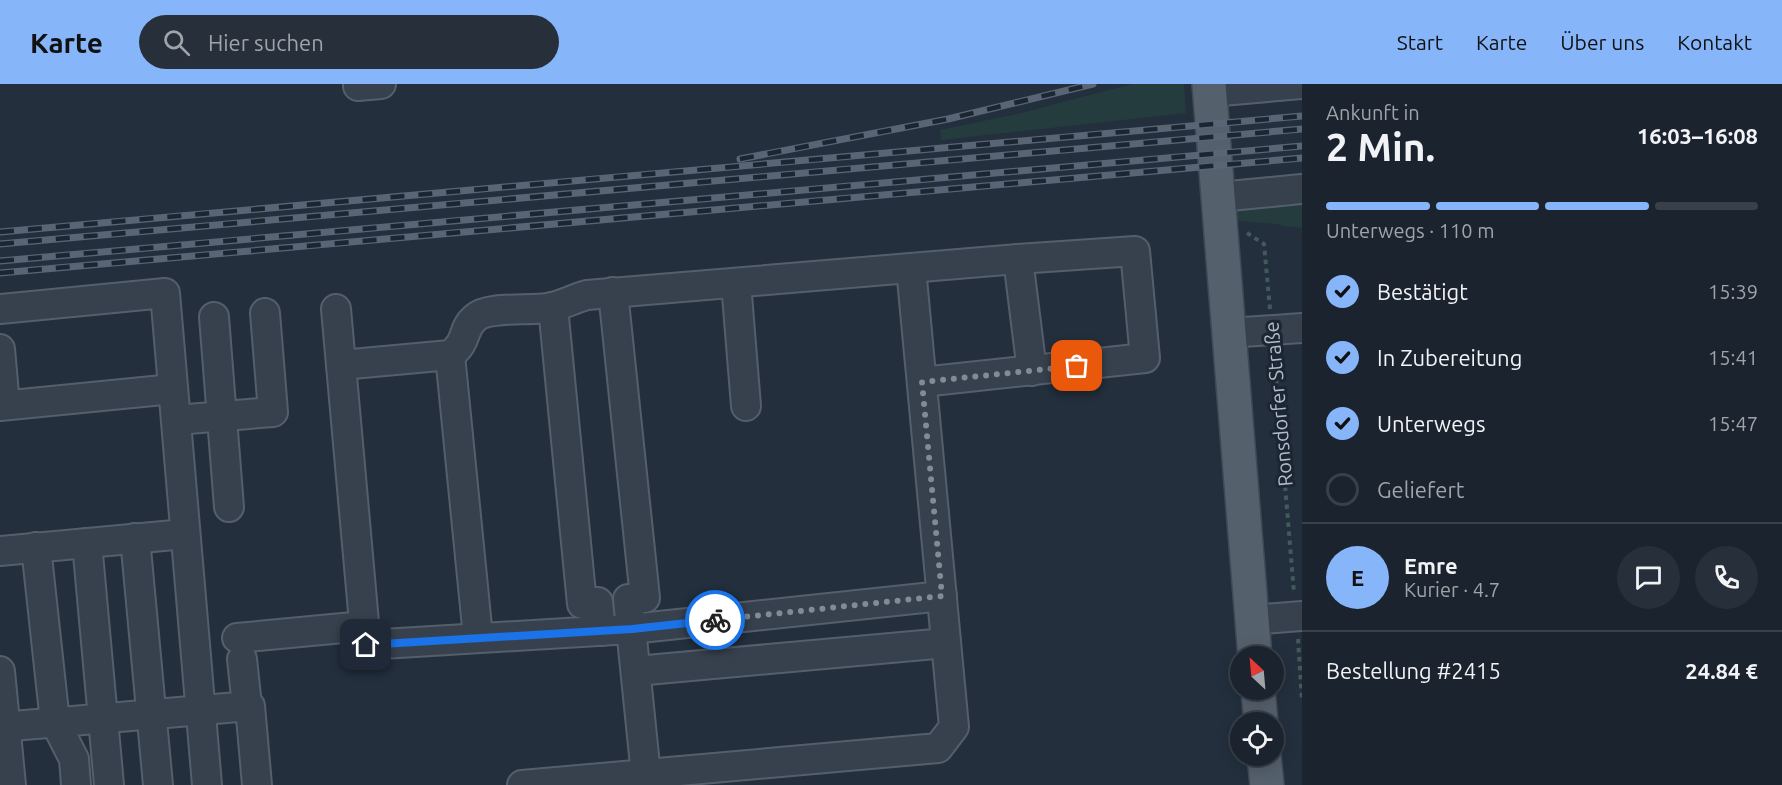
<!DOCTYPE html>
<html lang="de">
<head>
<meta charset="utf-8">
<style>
	body { margin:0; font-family:Ubuntu,sans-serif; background:#272f3a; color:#f1f3f6; height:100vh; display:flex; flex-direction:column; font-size:22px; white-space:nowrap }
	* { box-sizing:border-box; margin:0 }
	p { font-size:20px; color:#9fa4aa }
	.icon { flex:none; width:33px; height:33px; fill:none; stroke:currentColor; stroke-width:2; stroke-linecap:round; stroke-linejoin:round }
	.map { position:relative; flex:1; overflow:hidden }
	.drawer { display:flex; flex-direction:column; background:#1a232e; width:480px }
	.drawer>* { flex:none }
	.needle { width:39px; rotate:334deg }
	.controls { position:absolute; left:1230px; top:562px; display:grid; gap:12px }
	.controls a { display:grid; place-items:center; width:54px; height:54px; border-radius:50%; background:#1a232e; box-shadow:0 3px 15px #0003,0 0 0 2px #38404a; font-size:30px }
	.pin { position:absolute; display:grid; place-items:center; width:51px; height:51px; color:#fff; margin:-26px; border-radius:12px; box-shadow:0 3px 9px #0006 }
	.courier { position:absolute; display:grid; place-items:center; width:60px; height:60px; margin:-30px; border:4px solid #1a73e8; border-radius:50%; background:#fff; color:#222; box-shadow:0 2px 8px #0007 }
	.head em { font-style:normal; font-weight:700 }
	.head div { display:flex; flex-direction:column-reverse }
	.head { display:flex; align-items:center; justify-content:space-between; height:102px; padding:0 24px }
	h1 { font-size:39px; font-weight:700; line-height:45px }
	.bar { display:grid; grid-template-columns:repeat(4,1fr); gap:9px 6px; align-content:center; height:72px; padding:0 24px }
	.bar i { height:8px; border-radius:4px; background:#38404a }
	.bar .selected { background:#86b5fa }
	.bar p { grid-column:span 4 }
	.line { display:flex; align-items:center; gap:15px; padding:0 24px; border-top:2px solid #38404a }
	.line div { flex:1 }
	.round { display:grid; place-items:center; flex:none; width:63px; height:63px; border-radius:32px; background:#272f3a }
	ol { padding:0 24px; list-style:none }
	li { display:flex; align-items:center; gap:18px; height:66px }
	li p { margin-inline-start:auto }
	li .icon { padding:6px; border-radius:50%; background:#86b5fa; color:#111; stroke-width:4 }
	li:last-child { color:#9fa4aa }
	li i { width:33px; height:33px; border:3px solid #38404a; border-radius:50% }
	header { display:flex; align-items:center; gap:36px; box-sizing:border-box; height:84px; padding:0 30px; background:#86b5fa; color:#111 }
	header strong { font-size:28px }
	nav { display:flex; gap:33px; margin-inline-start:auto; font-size:21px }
	.search { width:420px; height:54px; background:#272f3a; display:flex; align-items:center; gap:15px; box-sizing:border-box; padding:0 21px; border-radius:33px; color:#9fa4aa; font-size:22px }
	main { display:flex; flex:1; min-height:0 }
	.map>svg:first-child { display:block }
	.green { fill:#253c3e }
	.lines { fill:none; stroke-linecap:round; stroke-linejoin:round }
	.minor-casing { stroke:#555e6b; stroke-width:32 }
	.major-casing { stroke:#404a56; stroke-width:36 }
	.path { stroke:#43595b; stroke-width:4; stroke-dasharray:4.5 4.5; stroke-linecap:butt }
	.minor { stroke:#37414d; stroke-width:28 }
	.major { stroke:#55606d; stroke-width:33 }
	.rail-casing { stroke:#596574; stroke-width:7 }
	.rail { stroke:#1c2632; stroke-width:4.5; stroke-dasharray:14; stroke-linecap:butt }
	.done { stroke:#808a98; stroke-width:6; stroke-dasharray:0 10.8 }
	.route { stroke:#1a73e8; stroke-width:8 }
	.labels { text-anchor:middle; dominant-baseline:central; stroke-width:6; stroke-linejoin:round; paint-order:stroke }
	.street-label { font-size:20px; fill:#b2bbc9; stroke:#1c2632 }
</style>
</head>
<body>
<header>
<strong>Karte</strong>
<div class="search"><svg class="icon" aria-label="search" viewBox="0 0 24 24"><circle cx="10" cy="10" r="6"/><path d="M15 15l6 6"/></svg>Hier suchen</div>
<nav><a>Start</a><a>Karte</a><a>Über uns</a><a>Kontakt</a></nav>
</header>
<main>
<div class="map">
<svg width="1302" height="701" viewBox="0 0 1302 701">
	<rect width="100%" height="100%" fill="#232f3d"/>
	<!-- green -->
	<g class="green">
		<polygon points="1132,0 1184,0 1186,29 941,56 940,46 1021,29"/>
		<polygon points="1302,109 1302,144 1283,142 1278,140 1236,137 1233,116"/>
	</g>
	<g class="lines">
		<defs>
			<g id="minor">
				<polyline points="358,0 358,2 381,0"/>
				<polyline points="1210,8 1302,0"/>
				<polyline points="1219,113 1302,105"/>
				<polyline points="1018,175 1032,287"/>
				<polyline points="736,199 746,322"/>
				<polyline points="613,208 645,514 628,515 647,701"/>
				<polyline points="553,223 582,520 598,518 601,547"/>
				<polyline points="0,225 165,209 207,701"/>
				<polyline points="336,225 366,561 631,545 942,512"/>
				<polyline points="214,233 229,423"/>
				<polyline points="1229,249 1302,244"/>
				<polyline points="0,265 5,321"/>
				<polyline points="450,271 478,553"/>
				<path d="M341 281 450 271C469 257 461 246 475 234 489 221 533 228 552 223 562 221 576 214 587 211L1018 175 1135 167 1145 274 922 298"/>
				<polyline points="0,322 173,305"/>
				<polyline points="176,336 273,328 265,229"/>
				<polyline points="135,454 158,701"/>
				<polyline points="87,459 109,701"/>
				<polyline points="36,463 55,638 74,675 76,701"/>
				<polyline points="0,467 185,450"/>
				<polyline points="1251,536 1302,532"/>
				<polyline points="237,554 364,542"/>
				<polyline points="242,575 247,622"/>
				<polyline points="0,587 11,701"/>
				<polyline points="636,587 946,559"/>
				<polyline points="0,643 250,622 257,701"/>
				<polyline points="522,701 938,664 954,643 911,184"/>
			</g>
			<g id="major">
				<polyline points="1209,0 1255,573"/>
				<polyline points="1258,606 1261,639"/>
				<polyline points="1264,672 1267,701"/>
			</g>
		</defs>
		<!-- minor casing -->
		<use href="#minor" class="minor-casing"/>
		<!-- major casing -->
		<use href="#major" class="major-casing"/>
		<!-- path -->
		<g class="path">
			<polyline points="1247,149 1264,160 1270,225"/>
			<polyline points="1274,268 1294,509"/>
			<polyline points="1298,555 1302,617"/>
		</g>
		<!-- minor -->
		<use href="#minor" class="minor"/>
		<!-- major -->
		<use href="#major" class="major"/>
		<defs>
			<g id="rail">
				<polyline points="740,75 948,35 1093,0"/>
				<polyline points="0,148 1302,32"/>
				<polyline points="0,160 1302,45"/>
				<polyline points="0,177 1302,62"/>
				<polyline points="0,189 1302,74"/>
			</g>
		</defs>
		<!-- rail casing -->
		<use href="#rail" class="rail-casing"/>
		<!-- rail -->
		<use href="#rail" class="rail"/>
	</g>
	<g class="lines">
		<!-- done -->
		<polyline class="done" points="715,536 942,512 922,298 1077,282"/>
		<!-- route -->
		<polyline class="route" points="366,561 632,545 715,536"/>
	</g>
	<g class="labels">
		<!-- street labels -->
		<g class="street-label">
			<text transform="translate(1278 320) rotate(-95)">Ronsdorfer Straße</text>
		</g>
	</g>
</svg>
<div class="controls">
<a><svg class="needle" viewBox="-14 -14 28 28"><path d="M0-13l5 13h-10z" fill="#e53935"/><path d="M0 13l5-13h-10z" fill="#9fa4aa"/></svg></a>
<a><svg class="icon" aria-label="locate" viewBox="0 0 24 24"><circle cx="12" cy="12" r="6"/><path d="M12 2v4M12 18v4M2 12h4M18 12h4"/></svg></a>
</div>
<div class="pin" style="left:1077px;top:282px;background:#ea580c"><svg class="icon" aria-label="bag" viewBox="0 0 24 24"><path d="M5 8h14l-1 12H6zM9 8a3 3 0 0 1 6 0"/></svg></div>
<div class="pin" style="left:366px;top:561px;background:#1f2937"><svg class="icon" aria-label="home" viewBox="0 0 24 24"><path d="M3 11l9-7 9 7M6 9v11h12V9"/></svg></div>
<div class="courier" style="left:715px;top:536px"><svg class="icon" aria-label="bike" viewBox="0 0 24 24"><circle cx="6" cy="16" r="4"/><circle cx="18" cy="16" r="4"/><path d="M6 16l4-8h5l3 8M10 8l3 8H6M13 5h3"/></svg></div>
</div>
<section class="drawer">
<div class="head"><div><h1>2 Min.</h1><p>Ankunft in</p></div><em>16:03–16:08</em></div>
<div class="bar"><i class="selected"></i><i class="selected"></i><i class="selected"></i><i></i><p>Unterwegs · 110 m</p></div>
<ol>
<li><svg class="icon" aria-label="check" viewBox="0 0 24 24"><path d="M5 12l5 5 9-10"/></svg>Bestätigt<p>15:39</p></li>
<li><svg class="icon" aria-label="check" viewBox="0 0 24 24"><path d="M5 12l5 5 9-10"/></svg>In Zubereitung<p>15:41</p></li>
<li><svg class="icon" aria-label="check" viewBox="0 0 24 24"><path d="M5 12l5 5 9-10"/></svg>Unterwegs<p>15:47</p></li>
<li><i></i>Geliefert</li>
</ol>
<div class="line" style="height:108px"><b class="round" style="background:#86b5fa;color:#111">E</b><div><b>Emre</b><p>Kurier · 4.7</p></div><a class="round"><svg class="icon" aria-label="chat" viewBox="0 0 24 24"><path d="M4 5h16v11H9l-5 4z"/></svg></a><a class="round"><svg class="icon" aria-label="phone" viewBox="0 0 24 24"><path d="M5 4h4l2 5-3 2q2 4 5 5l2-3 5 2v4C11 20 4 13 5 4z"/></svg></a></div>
<div class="line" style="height:78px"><div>Bestellung #2415</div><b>24.84 €</b></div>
</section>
</main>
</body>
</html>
